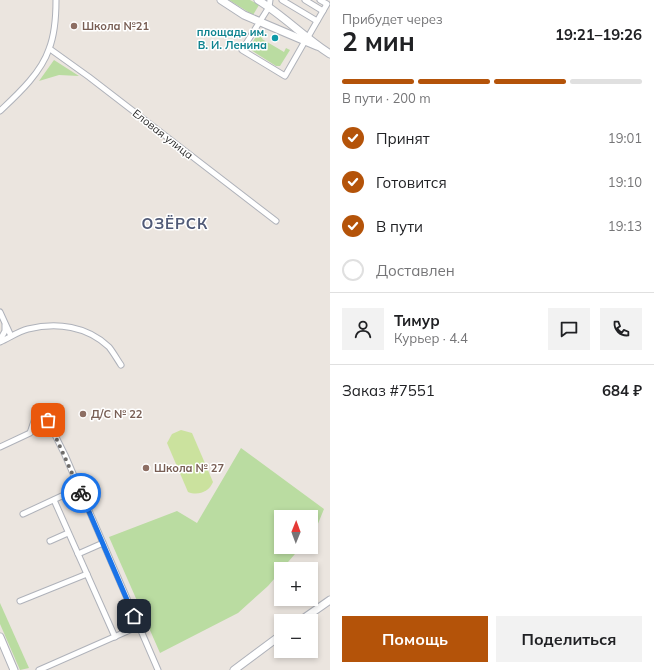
<!DOCTYPE html>
<html lang="ru">
<head>
<meta charset="utf-8">
<style>
	body { margin:0; font-family:Mulish,sans-serif; background:#f2f2f2; color:#202124; height:100vh; display:flex; flex-direction:column; font-size:15px; white-space:nowrap }
	* { box-sizing:border-box; margin:0 }
	p { font-size:13px; color:#757577 }
	.icon { flex:none; width:22px; height:22px; fill:none; stroke:currentColor; stroke-width:2; stroke-linecap:round; stroke-linejoin:round }
	.map { position:relative; flex:1; overflow:hidden }
	.drawer { display:flex; flex-direction:column; background:#fff; width:324px }
	.drawer>* { flex:none }
	.needle { width:26px; rotate:1deg }
	.controls { position:absolute; left:274px; top:510px; display:grid; gap:8px }
	.controls a { display:grid; place-items:center; width:44px; height:44px; border-radius:0px; background:#fff; box-shadow:0 2px 6px #0003; font-size:20px }
	.pin { position:absolute; display:grid; place-items:center; width:34px; height:34px; color:#fff; margin:-17px; border-radius:8px; box-shadow:0 2px 6px #0006 }
	.courier { position:absolute; display:grid; place-items:center; width:40px; height:40px; margin:-20px; border:3px solid #1a73e8; border-radius:50%; background:#fff; color:#222; box-shadow:0 1px 5px #0007 }
	.head em { font-style:normal; font-weight:700 }
	.head div { display:flex; flex-direction:column-reverse }
	.head { display:flex; align-items:center; justify-content:space-between; height:68px; padding:0 12px }
	h1 { font-size:26px; font-weight:700; line-height:30px }
	.bar { display:grid; grid-template-columns:repeat(4,1fr); gap:6px 4px; align-content:center; height:48px; padding:0 12px }
	.bar i { height:5px; border-radius:3px; background:#e0e0e0 }
	.bar .current { background:#b45309 }
	.bar p { grid-column:span 4 }
	.line { display:flex; align-items:center; gap:10px; padding:0 12px; border-top:1px solid #e0e0e0 }
	.line div { flex:1 }
	.round { display:grid; place-items:center; flex:none; width:42px; height:42px; border-radius:0px; background:#f2f2f2 }
	ol { padding:0 12px; list-style:none }
	li { display:flex; align-items:center; gap:12px; height:44px }
	li p { margin-inline-start:auto }
	li .icon { padding:4px; border-radius:50%; background:#b45309; color:#fff; stroke-width:4 }
	li:last-child { color:#757577 }
	li i { width:22px; height:22px; border:2px solid #e0e0e0; border-radius:50% }
	.primary-button { display:flex; gap:8px; margin-top:auto; padding:8px 12px }
	.primary-button a { flex:1; height:46px; border-radius:0px; background:#b45309; color:#fff; font-size:16px; font-weight:700; line-height:46px; text-align:center }
	.primary-button a+a { background:#f2f2f2; color:#202124 }
	main { display:flex; flex:1; min-height:0 }
	.map>svg:first-child { display:block }
	.green { fill:#badca1 }
	.pitch { fill:#cbe29e }
	.lines { fill:none; stroke-linecap:round; stroke-linejoin:round }
	.street-casing { stroke:#afb2ba; stroke-width:7 }
	.secondary-casing { stroke:#afb2ba; stroke-width:9 }
	.street { stroke:#fff; stroke-width:5 }
	.secondary { stroke:#fff; stroke-width:7 }
	.done { stroke:#6e6c6a; stroke-width:4; stroke-dasharray:0 7.2 }
	.route { stroke:#1a73e8; stroke-width:5 }
	.education-dot { fill:#8d6e63; stroke:#fff; stroke-width:1.5 }
	.culture-dot { fill:#0f9aa8; stroke:#fff; stroke-width:1.5 }
	.labels { text-anchor:middle; dominant-baseline:central; stroke-width:3; stroke-linejoin:round; paint-order:stroke }
	.education-label { font-size:11px; font-weight:bold; fill:#785e54; stroke:#fff; text-anchor:start }
	.culture-label { font-size:11px; font-weight:bold; fill:#0d838f; stroke:#fff; text-anchor:end }
	.street-label { font-size:11px; fill:#2b2b2b; stroke:#fff }
	.district-label { font-size:15px; font-weight:bold; letter-spacing:1px; fill:#505a77; stroke:#fff }
</style>
</head>
<body>
<main>
<div class="map">
<svg width="330" height="670" viewBox="0 0 330 670">
	<rect width="100%" height="100%" fill="#ebe5df"/>
	<!-- green -->
	<g class="green">
		<polygon points="229,0 250,0 259,5 253,15"/>
		<polygon points="259,32 264,35 262,39 284,52 286,48 290,50 280,66 276,66 251,50 250,46"/>
		<polygon points="54,60 79,76 59,75 39,81"/>
		<polygon points="241,448 324,509 315,531 311,535 311,517 281,517 281,547 301,547 282,569 281,569 281,571 268,586 238,613 160,653 109,537 177,511 197,523"/>
		<polygon points="0,603 29,668 20,670 0,624"/>
	</g>
	<!-- pitch -->
	<path class="pitch" d="M181 430 192 433 213 482C209 492 198 496 188 492L167 443 172 434Z"/>
	<g class="lines">
		<defs>
			<g id="street">
				<polyline points="270,0 269,7 242,50 285,76 305,41"/>
				<polyline points="282,0 317,21"/>
				<polyline points="305,0 323,11"/>
				<polyline points="308,37 327,4 320,0"/>
				<polyline points="50,49 89,77 276,221"/>
				<path d="M0 111C18 94 41 73 49 49 55 34 56 16 56 0"/>
				<polyline points="0,312 11,336"/>
				<polyline points="0,340 5,331 5,325"/>
				<path d="M0 342C9 338 19 331 28 329 57 322 87 326 109 347 113 352 117 359 121 365"/>
				<polyline points="0,447 30,433 37,412 40,409 43,411 65,455 158,670"/>
				<polyline points="54,500 115,637"/>
				<polyline points="23,514 79,488"/>
				<polyline points="50,541 68,533"/>
				<polyline points="78,554 103,543"/>
				<polyline points="20,601 87,574"/>
				<polyline points="39,670 139,626"/>
			</g>
			<g id="secondary">
				<polyline points="221,0 244,15 317,46"/>
				<path d="M258 0C284 16 305 38 330 54"/>
				<polyline points="300,621 330,600"/>
				<polyline points="0,637 14,670"/>
				<polyline points="234,670 281,635"/>
			</g>
		</defs>
		<!-- street casing -->
		<use href="#street" class="street-casing"/>
		<!-- secondary casing -->
		<use href="#secondary" class="secondary-casing"/>
		<!-- street -->
		<use href="#street" class="street"/>
		<!-- secondary -->
		<use href="#secondary" class="secondary"/>
	</g>
	<g class="lines">
		<!-- done -->
		<polyline class="done" points="48,420 81,493"/>
		<!-- route -->
		<polyline class="route" points="81,493 134,616"/>
	</g>
	<!-- markers -->
	<g class="education-dot">
		<circle cx="74" cy="26" r="4"/>
		<circle cx="83" cy="414" r="4"/>
		<circle cx="146" cy="468" r="4"/>
	</g>
	<circle class="culture-dot" cx="275" cy="38" r="4"/>
	<g class="labels">
		<!-- education labels -->
		<g class="education-label">
			<text x="82" y="26">Школа №21</text>
			<text x="91" y="414">Д/С № 22</text>
			<text x="154" y="468">Школа № 27</text>
		</g>
		<!-- culture labels -->
		<g class="culture-label">
			<text x="267" y="32">площадь им.<tspan x="267" dy="13">В. И. Ленина</tspan></text>
		</g>
		<!-- street labels -->
		<g class="street-label">
			<text transform="translate(163 134) rotate(38)">Еловая улица</text>
		</g>
		<!-- district labels -->
		<g class="district-label">
			<text x="175" y="223">ОЗЁРСК</text>
		</g>
	</g>
</svg>
<div class="controls">
<a><svg class="needle" viewBox="-14 -14 28 28"><path d="M0-13l5 13h-10z" fill="#e53935"/><path d="M0 13l5-13h-10z" fill="#757577"/></svg></a>
<a>+</a>
<a>−</a>
</div>
<div class="pin" style="left:48px;top:420px;background:#ea580c"><svg class="icon" aria-label="bag" viewBox="0 0 24 24"><path d="M5 8h14l-1 12H6zM9 8a3 3 0 0 1 6 0"/></svg></div>
<div class="pin" style="left:134px;top:616px;background:#1f2937"><svg class="icon" aria-label="home" viewBox="0 0 24 24"><path d="M3 11l9-7 9 7M6 9v11h12V9"/></svg></div>
<div class="courier" style="left:81px;top:493px"><svg class="icon" aria-label="bike" viewBox="0 0 24 24"><circle cx="6" cy="16" r="4"/><circle cx="18" cy="16" r="4"/><path d="M6 16l4-8h5l3 8M10 8l3 8H6M13 5h3"/></svg></div>
</div>
<section class="drawer">
<div class="head"><div><h1>2 мин</h1><p>Прибудет через</p></div><em>19:21–19:26</em></div>
<div class="bar"><i class="current"></i><i class="current"></i><i class="current"></i><i></i><p>В пути · 200 m</p></div>
<ol>
<li><svg class="icon" aria-label="check" viewBox="0 0 24 24"><path d="M5 12l5 5 9-10"/></svg>Принят<p>19:01</p></li>
<li><svg class="icon" aria-label="check" viewBox="0 0 24 24"><path d="M5 12l5 5 9-10"/></svg>Готовится<p>19:10</p></li>
<li><svg class="icon" aria-label="check" viewBox="0 0 24 24"><path d="M5 12l5 5 9-10"/></svg>В пути<p>19:13</p></li>
<li><i></i>Доставлен</li>
</ol>
<div class="line" style="height:72px"><a class="round"><svg class="icon" aria-label="person" viewBox="0 0 24 24"><circle cx="12" cy="8" r="4"/><path d="M4 21q1-7 8-7t8 7"/></svg></a><div><b>Тимур</b><p>Курьер · 4.4</p></div><a class="round"><svg class="icon" aria-label="chat" viewBox="0 0 24 24"><path d="M4 5h16v11H9l-5 4z"/></svg></a><a class="round"><svg class="icon" aria-label="phone" viewBox="0 0 24 24"><path d="M5 4h4l2 5-3 2q2 4 5 5l2-3 5 2v4C11 20 4 13 5 4z"/></svg></a></div>
<div class="line" style="height:52px"><div>Заказ #7551</div><b>684 ₽</b></div>
<div class="primary-button"><a>Помощь</a><a>Поделиться</a></div>
</section>
</main>
</body>
</html>
